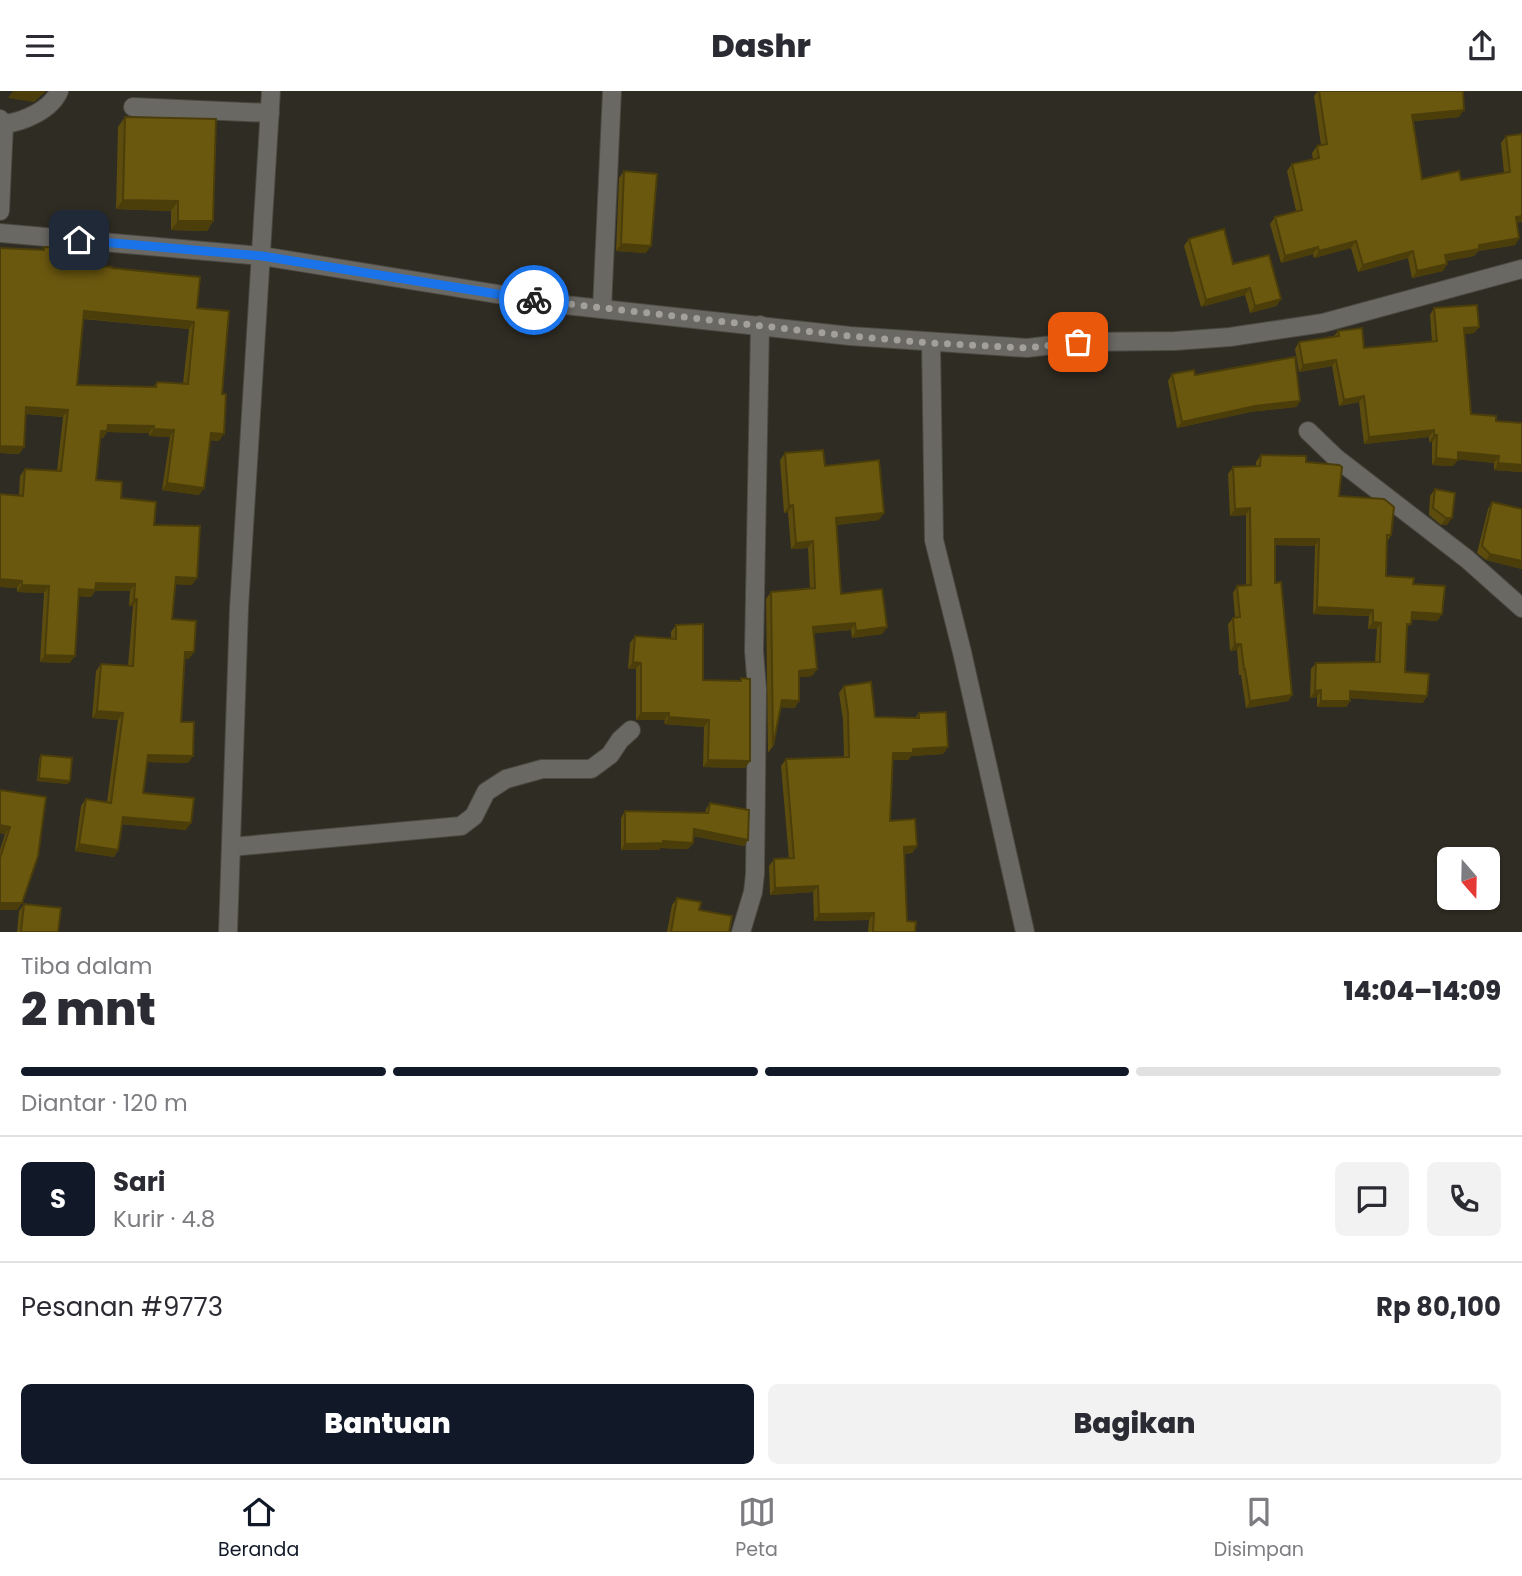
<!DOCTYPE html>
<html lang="id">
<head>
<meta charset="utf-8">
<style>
	body { margin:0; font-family:Poppins,sans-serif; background:#f2f2f3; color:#2b2b33; height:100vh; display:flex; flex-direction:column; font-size:26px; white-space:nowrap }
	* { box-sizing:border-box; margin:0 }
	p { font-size:23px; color:#7c7c81 }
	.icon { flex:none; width:38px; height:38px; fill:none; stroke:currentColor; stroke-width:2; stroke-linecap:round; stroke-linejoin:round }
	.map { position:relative; height:841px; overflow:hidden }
	.drawer { display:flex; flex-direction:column; background:#fff; flex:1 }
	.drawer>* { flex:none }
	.needle { width:46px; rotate:160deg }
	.controls { position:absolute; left:1437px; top:756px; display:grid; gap:14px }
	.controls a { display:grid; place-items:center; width:63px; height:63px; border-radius:10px; background:#fff; box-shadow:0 2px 5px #0004; font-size:35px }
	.pin { position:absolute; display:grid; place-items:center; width:60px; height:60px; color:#fff; margin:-30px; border-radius:14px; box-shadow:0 4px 10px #0006 }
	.courier { position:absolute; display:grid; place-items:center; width:70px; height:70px; margin:-35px; border:5px solid #1a73e8; border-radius:50%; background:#fff; color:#222; box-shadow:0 2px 9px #0007 }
	.head em { font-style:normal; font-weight:800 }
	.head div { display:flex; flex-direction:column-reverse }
	.head { display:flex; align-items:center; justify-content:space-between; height:119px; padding:0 21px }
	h1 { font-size:46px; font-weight:800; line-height:52px }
	.bar { display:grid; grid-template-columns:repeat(4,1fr); gap:10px 7px; align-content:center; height:84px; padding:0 21px }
	.bar i { height:9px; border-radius:5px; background:#e1e1e2 }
	.bar .on { background:#111827 }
	.bar p { grid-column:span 4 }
	.line { display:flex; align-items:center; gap:18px; padding:0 21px; border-top:2px solid #e1e1e2 }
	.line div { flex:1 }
	.round { display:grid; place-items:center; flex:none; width:74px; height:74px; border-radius:10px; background:#f2f2f3 }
	.action { display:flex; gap:14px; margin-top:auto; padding:14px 21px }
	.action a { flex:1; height:80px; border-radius:10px; background:#111827; color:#fff; font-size:28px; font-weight:800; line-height:80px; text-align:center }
	.action a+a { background:#f2f2f3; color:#2b2b33 }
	header { display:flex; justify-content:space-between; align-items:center; height:91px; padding:0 21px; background:#fff; font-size:32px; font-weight:800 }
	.tabs { display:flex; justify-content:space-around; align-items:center; height:98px; border-top:2px solid #e1e1e2; background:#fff; font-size:19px; color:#7c7c81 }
	.tabs a { display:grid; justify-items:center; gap:4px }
	.tabs .on { color:#111827 }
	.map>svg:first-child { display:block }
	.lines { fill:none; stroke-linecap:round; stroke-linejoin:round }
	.minor-casing { stroke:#4b4840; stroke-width:20 }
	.minor { stroke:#696863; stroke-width:18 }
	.wall { fill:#5c4c0d; fill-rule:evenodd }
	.shaded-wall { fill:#4b3e0a }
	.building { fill:#6b580f; stroke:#4b3e0a; stroke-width:2; fill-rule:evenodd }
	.done { stroke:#a2a099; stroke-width:7; stroke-dasharray:0 12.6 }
	.route { stroke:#1a73e8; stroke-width:9 }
</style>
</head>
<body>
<header><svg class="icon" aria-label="menu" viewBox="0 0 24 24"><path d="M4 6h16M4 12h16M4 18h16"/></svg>Dashr<svg class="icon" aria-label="share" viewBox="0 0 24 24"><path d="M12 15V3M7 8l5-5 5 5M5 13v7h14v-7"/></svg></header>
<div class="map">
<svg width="1522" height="841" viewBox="0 0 1522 841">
	<rect width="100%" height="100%" fill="#2f2c23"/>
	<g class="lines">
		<defs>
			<g id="minor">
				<polyline points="133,16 270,22"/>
				<polyline points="0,28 4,33 0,120"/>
				<path d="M4 33C23 31 51 19 59 0"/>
				<polyline points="0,142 262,165 565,214 850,245 1027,257 1078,251 1175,250 1230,246 1323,232 1522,178"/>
				<polyline points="602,218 612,0"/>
				<polyline points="931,252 934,449 962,561 1025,841"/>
				<polyline points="1308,340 1336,367 1467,468 1522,517"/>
				<polyline points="231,756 461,735 474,725 486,701 506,688 542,678 591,678 610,664 620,649 631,639"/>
				<polyline points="228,841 239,517 271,0"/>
				<polyline points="741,841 753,801 755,783 757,598 754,560 760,234"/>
			</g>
		</defs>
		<!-- minor casing -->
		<use href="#minor" class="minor-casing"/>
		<!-- minor -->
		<use href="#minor" class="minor"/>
	</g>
	<!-- wall -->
	<g class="wall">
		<polygon points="1318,0 1463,0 1459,26 1413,30 1422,88 1461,89 1504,82 1501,52 1506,45 1519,147 1515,154 1478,160 1474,165 1447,170 1443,180 1412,187 1408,167 1358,181 1351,157 1314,167 1313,163 1281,172 1270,133 1275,126 1296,120 1287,80 1292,73 1313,69 1312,62 1317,55 1321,54 1314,5"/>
		<polygon points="125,26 213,130 207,140 171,139 171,120 116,118 118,36"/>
		<polygon points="624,80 646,162 616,160 619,87"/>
		<polygon points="1189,148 1233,173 1281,208 1276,215 1250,222 1245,204 1201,216 1184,155"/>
		<path d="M44 156 78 174 112 177 197 217 219 350 210 349 199 404 162 399 170 346 149 345V342L107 341 103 347H100L96 389 154 434 192 494 175 493 172 528 189 568H184L181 631 188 672 147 671 143 702 186 739 122 733 118 759 114 766 75 760 81 715 86 708 107 711 118 629 92 627 96 580 101 573 128 575 133 515H129L130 500H95L91 506 78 505 70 572 40 571 44 502 17 501V497L0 496V403L19 404 20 385 25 378 57 380 63 326 26 323 24 356 19 363 0 362V157L42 159ZM83 228 189 238 183 293 157 291 153 296 77 294Z"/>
		<polygon points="1434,217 1479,236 1474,242 1465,243 1471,323 1496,330 1522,332 1522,381 1494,379 1494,372 1458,368 1453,375 1432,374 1432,351 1429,351 1429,346 1364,353 1359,311 1339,315 1332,275 1299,281 1295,258 1299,251 1334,245 1338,240 1364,257 1432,251 1430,224"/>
		<polygon points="1172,283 1195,284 1300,310 1296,316 1250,321 1177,337 1168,290"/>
		<polygon points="785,362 825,375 879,429 836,434 841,503 887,536 882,543 852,547 851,539 814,542 817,578 812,585 799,586 795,617 781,616 773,655 768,662 766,508 771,501 810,498 808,457 791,458 788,421 784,422 780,369"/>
		<polygon points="1261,364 1306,371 1339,405 1391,444 1387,451 1386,485 1413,493 1442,523 1437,530 1411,528 1407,539 1405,581 1423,612 1350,607 1350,610 1346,616 1317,616 1317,606 1310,607 1311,578 1316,572 1375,571 1377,538 1368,538 1369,525 1313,523 1315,455 1275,454 1275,492 1292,604 1288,610 1246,617 1241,584 1239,584 1237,559 1230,560 1228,533 1233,527 1235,526 1233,502 1237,495 1246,494 1246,424 1230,425 1228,383 1233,376 1256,375 1256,371"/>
		<polygon points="1435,398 1455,402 1447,434 1441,434 1429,424 1430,405"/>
		<polygon points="1492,411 1522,418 1522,478 1486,469 1477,462 1488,418"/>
		<polygon points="676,534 703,589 739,590 741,587 750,670 745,677 703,676 704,636 664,633 665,629 636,629 636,578 628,578 630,552 635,545 671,548 671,541"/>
		<polygon points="844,595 875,626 915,627 919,622 948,656 943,663 911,665 908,669 893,669 890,730 917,755 912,762 904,763 907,830 915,841 868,841 869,829 814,830 813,801 770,804 769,775 774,768 789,768 781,675 786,668 844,666 843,629 839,602"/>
		<polygon points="41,664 68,693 37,690 39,668"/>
		<polygon points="46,706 22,812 17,819 0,819 0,759 5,743 0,742"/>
		<polygon points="710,712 748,749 744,755 693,745 693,752 688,758 660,757 659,759 621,759 621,727 625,720 705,722 706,718"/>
		<polygon points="677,807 699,819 729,841 667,841 672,814"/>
		<polygon points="24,813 58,841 17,841 19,820"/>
	</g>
	<!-- shaded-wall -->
	<g class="shaded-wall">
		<polygon points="13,0 46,0 34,11 8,7"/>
		<polygon points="1464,19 1459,26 1407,31 1412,24"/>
		<polygon points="123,109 178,110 171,120 116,118"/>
		<polygon points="1522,125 1522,131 1511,133 1516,126"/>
		<polygon points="178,130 213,130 207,140 171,139"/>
		<polygon points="1519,147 1515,154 1478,160 1474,165 1441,171 1445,164 1479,154"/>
		<polygon points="1356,150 1351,157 1314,167 1319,160"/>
		<polygon points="621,153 651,155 646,162 616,160"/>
		<polygon points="1318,156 1313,163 1281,172 1285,165"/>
		<polygon points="1413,160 1408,167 1358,181 1363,174"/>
		<polygon points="1447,173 1443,180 1412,187 1417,180"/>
		<polygon points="1250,197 1245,204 1201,216 1206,209"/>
		<polygon points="1281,208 1276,215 1250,222 1255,215"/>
		<polygon points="84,220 194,231 189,238 79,227"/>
		<polygon points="1479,236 1474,242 1460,244 1464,237"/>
		<polygon points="1336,269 1332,275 1299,281 1303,274"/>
		<polygon points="1364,305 1359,311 1339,315 1344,309"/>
		<polygon points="1300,310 1296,316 1250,321 1177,337 1182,331 1255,315"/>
		<polygon points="26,316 68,319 63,326 21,322"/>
		<polygon points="108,334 154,335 149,342 107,341 103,347 96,347 101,340"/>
		<polygon points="154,338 174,339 170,346 149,345"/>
		<polygon points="1434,339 1429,346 1364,353 1369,346"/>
		<polygon points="211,342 224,343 219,350 206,349"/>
		<polygon points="1434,344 1437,344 1432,351 1429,351"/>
		<polygon points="0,355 24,356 19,363 0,362"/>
		<polygon points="1458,361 1499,365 1494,372 1453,368"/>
		<polygon points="1436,367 1458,369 1453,375 1432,374"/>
		<polygon points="1498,372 1522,374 1522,381 1494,379"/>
		<polygon points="167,392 204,397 199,404 162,399"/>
		<polygon points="793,414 788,421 784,422 789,415"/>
		<polygon points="1250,417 1246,424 1230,425 1235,418"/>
		<polygon points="884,422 879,429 831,434 836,427"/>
		<polygon points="1446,427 1452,427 1447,434 1441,434"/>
		<polygon points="1275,448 1319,448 1315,455 1271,454"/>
		<polygon points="813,450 808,457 791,458 796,452"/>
		<polygon points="1490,463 1522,470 1522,478 1486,469"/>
		<polygon points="176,486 197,487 192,494 171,493"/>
		<polygon points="0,488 22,490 17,497 0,496"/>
		<polygon points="96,492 135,493 130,500 95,500 91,506 74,505 79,498"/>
		<polygon points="22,494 49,495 44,502 17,501"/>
		<polygon points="134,508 137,508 133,515 129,515"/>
		<polygon points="1317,516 1373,519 1369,525 1313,523"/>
		<polygon points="1412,521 1442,523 1437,530 1407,528"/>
		<polygon points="1373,531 1381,532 1377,538 1368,538"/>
		<polygon points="855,532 851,539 808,543 813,536"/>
		<polygon points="887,536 882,543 852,547 856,540"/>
		<polygon points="1235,553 1241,553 1237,559 1230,560"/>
		<polygon points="185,561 194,561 189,568 180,568"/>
		<polygon points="45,564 75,565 70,572 40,571"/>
		<polygon points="633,571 641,572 636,578 628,578"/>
		<polygon points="817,578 812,585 794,587 799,580"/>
		<polygon points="1321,599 1317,606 1310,607 1315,600"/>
		<polygon points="1350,600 1427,605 1423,612 1346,607"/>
		<polygon points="1292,604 1288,610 1246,617 1250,610"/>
		<polygon points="782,609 799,610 795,617 777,616"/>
		<polygon points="1321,610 1350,610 1346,616 1317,616"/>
		<polygon points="97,620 123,622 118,629 92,627"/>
		<polygon points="641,622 669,622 665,629 636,629"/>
		<polygon points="669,626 709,629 704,636 664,633"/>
		<polygon points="948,656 943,663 911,665 908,669 888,669 893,662 913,658"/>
		<polygon points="148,664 193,665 188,672 143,671"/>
		<polygon points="708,669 750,670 745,677 703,676"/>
		<polygon points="39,687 70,690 68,693 37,690"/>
		<polygon points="123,726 191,732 186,739 118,733"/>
		<polygon points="0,734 10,736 5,743 0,742"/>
		<polygon points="694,738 748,749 744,755 689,744"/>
		<polygon points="663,750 693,752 688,758 660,757 659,759 621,759 625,753"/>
		<polygon points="79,753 118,759 114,766 75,760"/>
		<polygon points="917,755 912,762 899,763 904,756"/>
		<polygon points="818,795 813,801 770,804 775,797"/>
		<polygon points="0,812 22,812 17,819 0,819"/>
		<polygon points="874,822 869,829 814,830 819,823"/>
	</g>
	<!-- building -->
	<g class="building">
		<polygon points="1319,0 1463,0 1464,19 1412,24 1422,88 1459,80 1461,89 1510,81 1506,45 1522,43 1522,125 1516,126 1519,147 1479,154 1479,158 1445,164 1447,173 1417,180 1413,160 1363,174 1356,150 1319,160 1318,156 1285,165 1275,126 1302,119 1292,73 1319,67 1317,55 1327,53"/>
		<polygon points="125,26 216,28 213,130 178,130 178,110 123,109"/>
		<polygon points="624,80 657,83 651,155 621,153"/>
		<polygon points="1224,138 1233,173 1269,164 1281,208 1255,215 1250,197 1206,209 1189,148"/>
		<path d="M44 156 78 157V174L112 176V177L200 186 197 217 229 220 222 303H226L224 343 211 342 204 397 167 392 174 339 154 338V335L108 334 107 340H101L96 389 122 391 121 407 156 411 154 434 200 435 197 487 176 486 172 528 196 530 194 561H185L181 631H194L193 665 148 664 143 702 194 707 191 732 123 726 118 759 79 753 86 708 111 712 123 622 97 620 101 573 133 575 137 508H134L135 493 96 492 95 499 79 498 75 565 45 564 49 495 22 494V490L0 488V403L23 405 25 378 61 380 68 319 26 316 24 356 0 355V157L44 159ZM84 220 194 231 188 293 157 291 156 296 77 294Z"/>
		<polygon points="1477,214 1479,236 1464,237 1471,323 1496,325 1496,330 1522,332 1522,374 1498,372 1499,365 1458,361 1458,369 1436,367 1437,344 1434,344 1434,339 1369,346 1364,305 1344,309 1336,269 1303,274 1299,251 1339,245 1338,240 1362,237 1364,257 1437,250 1434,217"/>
		<polygon points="1295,266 1300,310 1255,315 1182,331 1172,283 1194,279 1195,284"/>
		<polygon points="823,359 825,375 879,369 884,422 836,427 841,503 882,498 887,536 856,540 855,532 813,536 817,578 799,580 799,610 782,609 773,655 771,501 815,497 813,450 796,452 793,414 789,415 785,362"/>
		<polygon points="1261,364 1306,365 1306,371 1339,374 1342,376 1339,405 1384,408 1394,416 1391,444 1387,444 1386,485 1414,487 1413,493 1445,495 1442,523 1412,521 1411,533 1407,533 1405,581 1429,583 1427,605 1350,600 1350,610 1321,610 1321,599 1315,600 1316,572 1380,571 1381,532 1373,531 1373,519 1317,516 1319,448 1275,448 1275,492 1281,491 1292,604 1250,610 1245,578 1244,578 1241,553 1235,553 1233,527 1240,526 1237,495 1251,494 1250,417 1235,418 1233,376 1260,375"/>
		<polygon points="1435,398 1455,402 1452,427 1446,427 1433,417"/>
		<polygon points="1492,411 1522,418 1522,470 1490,463 1482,455"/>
		<polygon points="703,533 703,589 741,590 741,587 750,588 750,670 708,669 709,629 669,626 669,622 641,622 641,572 633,571 635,545 676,548 676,534"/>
		<polygon points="871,591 875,626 919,627 919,622 946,621 948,656 913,658 913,662 893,662 890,730 915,728 917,755 904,756 907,830 916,831 915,841 873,841 874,822 819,823 818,795 775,797 774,768 794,767 786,668 849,666 848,622 844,595"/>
		<polygon points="41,664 72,667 70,690 39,687"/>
		<polygon points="0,699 46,706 38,765 22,812 0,812 0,767 10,736 0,734"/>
		<polygon points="710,712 749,719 748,749 694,738 693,752 663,750 663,752 625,753 625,720 708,722"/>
		<polygon points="677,807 701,811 699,819 732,825 729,841 671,841"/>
		<polygon points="24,813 61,817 58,841 21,841"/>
	</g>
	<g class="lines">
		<!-- done -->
		<polyline class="done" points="534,209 850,245 931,252 1027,257 1078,251"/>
		<!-- route -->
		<polyline class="route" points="79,149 262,165 534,209"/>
	</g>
</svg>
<div class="controls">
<a><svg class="needle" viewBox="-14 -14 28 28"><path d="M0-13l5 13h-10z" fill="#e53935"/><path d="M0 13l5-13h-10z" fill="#7c7c81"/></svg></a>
</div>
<div class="pin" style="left:1078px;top:251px;background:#ea580c"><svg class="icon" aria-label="bag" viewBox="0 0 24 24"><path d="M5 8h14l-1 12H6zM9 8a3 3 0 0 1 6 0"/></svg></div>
<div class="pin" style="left:79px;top:149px;background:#1f2937"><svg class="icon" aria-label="home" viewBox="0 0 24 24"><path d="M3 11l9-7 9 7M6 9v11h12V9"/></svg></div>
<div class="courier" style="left:534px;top:209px"><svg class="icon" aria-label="bike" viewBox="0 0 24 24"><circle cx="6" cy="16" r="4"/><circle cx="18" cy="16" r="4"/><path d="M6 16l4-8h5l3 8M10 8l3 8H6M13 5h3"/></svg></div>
</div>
<section class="drawer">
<div class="head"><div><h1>2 mnt</h1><p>Tiba dalam</p></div><em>14:04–14:09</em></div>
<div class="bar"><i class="on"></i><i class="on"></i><i class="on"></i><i></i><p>Diantar · 120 m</p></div>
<div class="line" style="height:126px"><b class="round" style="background:#111827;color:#fff">S</b><div><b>Sari</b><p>Kurir · 4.8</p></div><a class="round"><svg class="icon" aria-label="chat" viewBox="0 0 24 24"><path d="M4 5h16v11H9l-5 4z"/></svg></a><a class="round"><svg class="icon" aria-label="phone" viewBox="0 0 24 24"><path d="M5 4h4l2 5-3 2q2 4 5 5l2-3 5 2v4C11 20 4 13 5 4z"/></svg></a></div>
<div class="line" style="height:91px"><div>Pesanan #9773</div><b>Rp 80,100</b></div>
<div class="action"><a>Bantuan</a><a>Bagikan</a></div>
</section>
<nav class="tabs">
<a class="on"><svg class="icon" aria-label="home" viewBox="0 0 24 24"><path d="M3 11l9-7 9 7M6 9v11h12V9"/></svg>Beranda</a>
<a><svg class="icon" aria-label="map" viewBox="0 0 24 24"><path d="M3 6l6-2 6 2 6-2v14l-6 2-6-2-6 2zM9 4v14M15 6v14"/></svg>Peta</a>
<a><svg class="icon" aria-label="saved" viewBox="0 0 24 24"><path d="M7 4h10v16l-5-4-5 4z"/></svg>Disimpan</a>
</nav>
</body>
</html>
